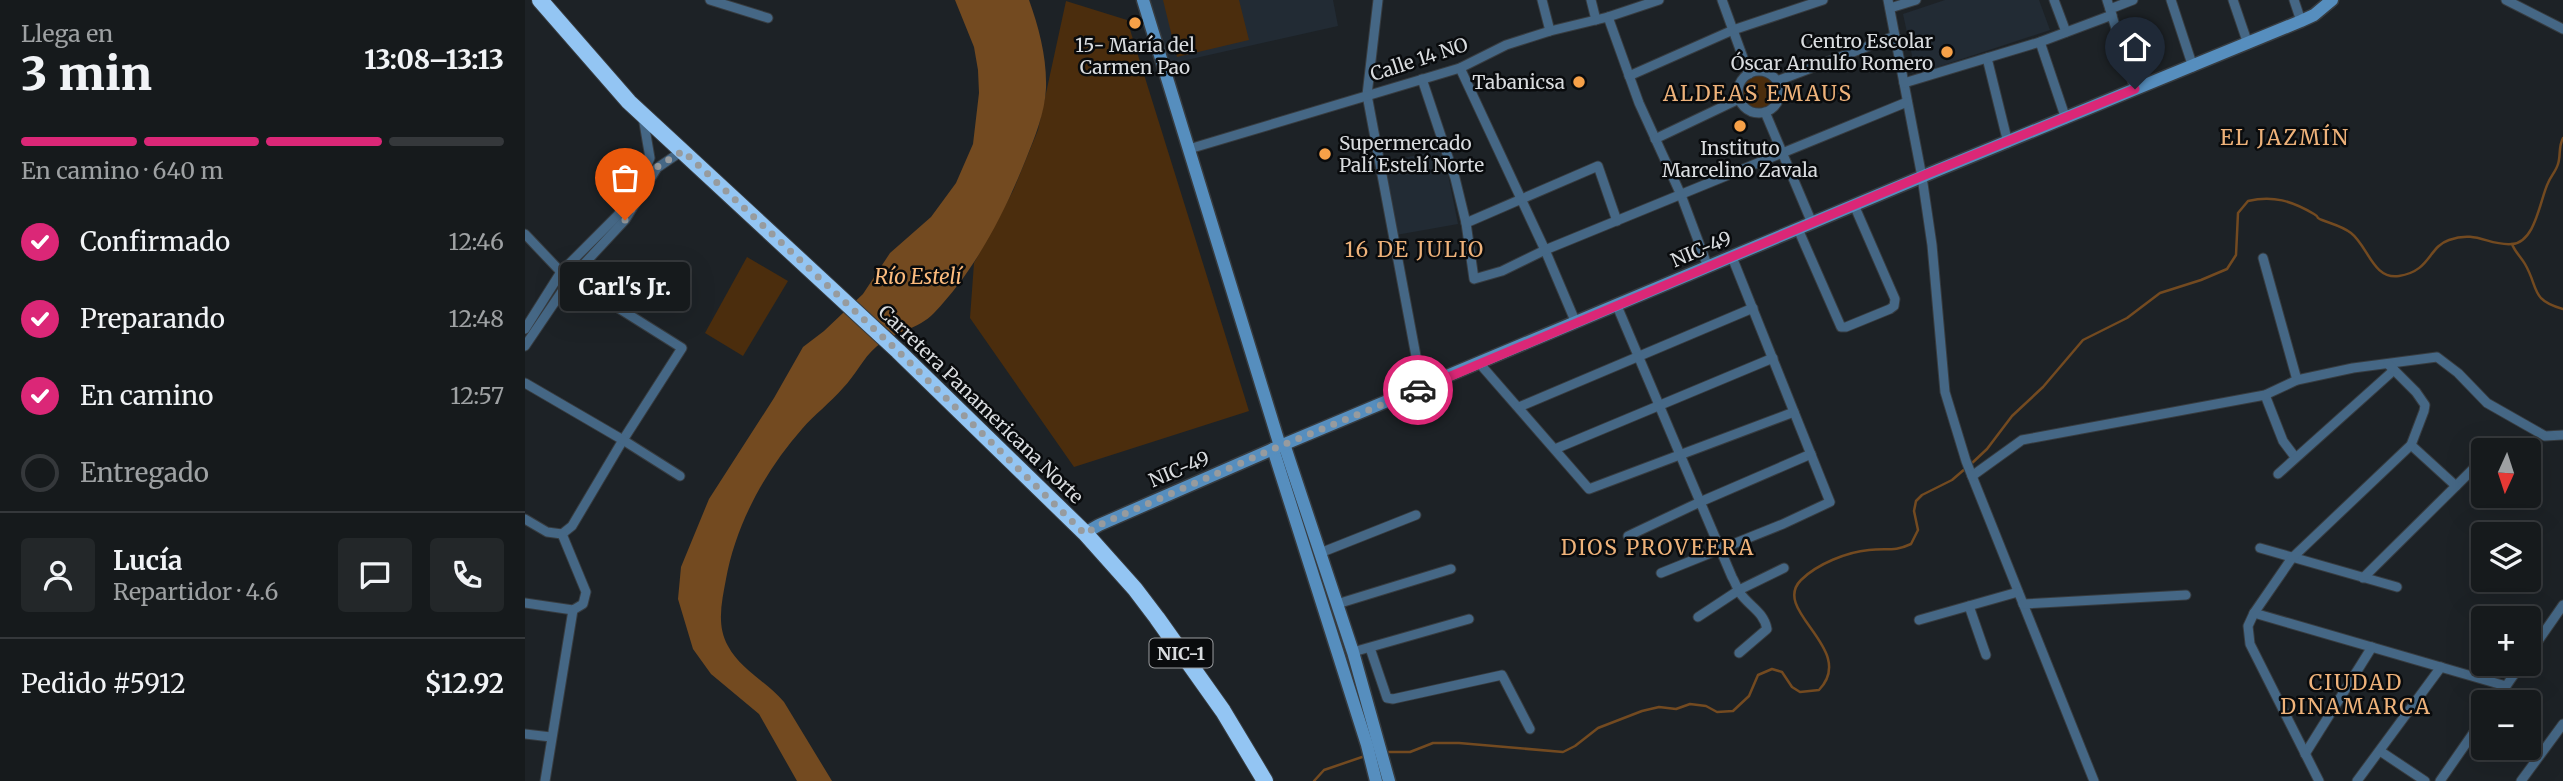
<!DOCTYPE html>
<html lang="es">
<head>
<meta charset="utf-8">
<style>
	body { margin:0; font-family:Merriweather,serif; background:#232729; color:#f1f3f6; height:100vh; display:flex; flex-direction:column; font-size:26px; white-space:nowrap }
	* { box-sizing:border-box; margin:0 }
	p { font-size:23px; color:#9ea1a3 }
	.icon { flex:none; width:38px; height:38px; fill:none; stroke:currentColor; stroke-width:2; stroke-linecap:round; stroke-linejoin:round }
	.map { position:relative; flex:1; overflow:hidden }
	.details { display:flex; flex-direction:column; background:#161a1c; width:525px }
	.details>* { flex:none }
	.needle { width:46px; rotate:183deg }
	.tools { position:absolute; left:1946px; top:438px; display:grid; gap:14px }
	.tools a { display:grid; place-items:center; width:70px; height:70px; border-radius:7px; background:#161a1c; box-shadow:0 7px 28px #0002,0 0 0 2px #35383b; font-size:35px }
	.pin { position:absolute; display:grid; place-items:center; width:60px; height:60px; color:#fff; margin:-72px -30px; border-radius:50% 50% 50% 0; rotate:-45deg; box-shadow:0 0 7px #0007 }
	.pin .icon { rotate:45deg }
	.courier { position:absolute; display:grid; place-items:center; width:70px; height:70px; margin:-35px; border:5px solid #db2777; border-radius:50%; background:#fff; color:#222; box-shadow:0 2px 9px #0007 }
	.bubble { position:absolute; height:49px; border-radius:7px; background:#161a1c; box-shadow:0 7px 28px #0002,0 0 0 2px #35383b; font-size:23px; font-weight:800; line-height:49px; text-align:center }
	.overview em { font-style:normal; font-weight:800 }
	.overview div { display:flex; flex-direction:column-reverse }
	.overview { display:flex; align-items:center; justify-content:space-between; height:119px; padding:0 21px }
	h1 { font-size:46px; font-weight:800; line-height:52px }
	.bar { display:grid; grid-template-columns:repeat(4,1fr); gap:10px 7px; align-content:center; height:84px; padding:0 21px }
	.bar i { height:9px; border-radius:5px; background:#35383b }
	.bar .on { background:#db2777 }
	.bar p { grid-column:span 4 }
	.line { display:flex; align-items:center; gap:18px; padding:0 21px; border-top:2px solid #35383b }
	.line div { flex:1 }
	.round { display:grid; place-items:center; flex:none; width:74px; height:74px; border-radius:7px; background:#232729 }
	ol { padding:0 21px; list-style:none }
	li { display:flex; align-items:center; gap:21px; height:77px }
	li p { margin-inline-start:auto }
	li .icon { padding:7px; border-radius:50%; background:#db2777; color:#fff; stroke-width:4 }
	li:last-child { color:#9ea1a3 }
	li i { width:38px; height:38px; border:4px solid #35383b; border-radius:50% }
	main { display:flex; flex:1; min-height:0 }
	.map>svg:first-child { display:block }
	.built { fill:#222b34 }
	.green { fill:#4b2d0d }
	.water { fill:#734a20 }
	.lines { fill:none; stroke-linecap:round; stroke-linejoin:round }
	.stream { stroke:#734a20; stroke-width:2.5 }
	.street-casing { stroke:#373c40; stroke-width:11 }
	.secondary-casing { stroke:#373c40; stroke-width:15 }
	.highway-casing { stroke:#373c40; stroke-width:18 }
	.street { stroke:#456785; stroke-width:9 }
	.secondary { stroke:#568ebe; stroke-width:12 }
	.highway { stroke:#93c5f3; stroke-width:16 }
	.done { stroke:#979b9e; stroke-width:7; stroke-dasharray:0 12.6 }
	.route { stroke:#db2777; stroke-width:9 }
	.poi-dot { fill:#f7a148; stroke:#090b0d; stroke-width:2.5 }
	.labels { text-anchor:middle; dominant-baseline:central; stroke-width:5; stroke-linejoin:round; paint-order:stroke }
	.shield { fill:#090b0d; stroke:#9b9da0; stroke-width:2 }
	.shield-label { font-size:18px; font-weight:bold; fill:#d9dcdf }
	.poi-label { font-size:19px; fill:#d9dcdf; stroke:#090b0d; text-anchor:end }
	.street-label { font-size:19px; fill:#d9dcdf; stroke:#090b0d }
	.neighbourhood-label { font-size:21px; letter-spacing:2px; fill:#eeb27a; stroke:#090b0d }
	.water-label { font-size:21px; font-style:italic; fill:#fcbb7d; stroke:#090b0d }
</style>
</head>
<body>
<main>
<section class="details">
<div class="overview"><div><h1>3 min</h1><p>Llega en</p></div><em>13:08–13:13</em></div>
<div class="bar"><i class="on"></i><i class="on"></i><i class="on"></i><i></i><p>En camino · 640 m</p></div>
<ol>
<li><svg class="icon" aria-label="check" viewBox="0 0 24 24"><path d="M5 12l5 5 9-10"/></svg>Confirmado<p>12:46</p></li>
<li><svg class="icon" aria-label="check" viewBox="0 0 24 24"><path d="M5 12l5 5 9-10"/></svg>Preparando<p>12:48</p></li>
<li><svg class="icon" aria-label="check" viewBox="0 0 24 24"><path d="M5 12l5 5 9-10"/></svg>En camino<p>12:57</p></li>
<li><i></i>Entregado</li>
</ol>
<div class="line" style="height:126px"><a class="round"><svg class="icon" aria-label="person" viewBox="0 0 24 24"><circle cx="12" cy="8" r="4"/><path d="M4 21q1-7 8-7t8 7"/></svg></a><div><b>Lucía</b><p>Repartidor · 4.6</p></div><a class="round"><svg class="icon" aria-label="chat" viewBox="0 0 24 24"><path d="M4 5h16v11H9l-5 4z"/></svg></a><a class="round"><svg class="icon" aria-label="phone" viewBox="0 0 24 24"><path d="M5 4h4l2 5-3 2q2 4 5 5l2-3 5 2v4C11 20 4 13 5 4z"/></svg></a></div>
<div class="line" style="height:91px"><div>Pedido #5912</div><b>$12.92</b></div>
</section>
<div class="map">
<svg width="2038" height="781" viewBox="0 0 2038 781">
	<rect width="100%" height="100%" fill="#1d2226"/>
	<!-- built -->
	<g class="built">
		<polygon points="624,0 808,0 813,26 644,64"/>
		<polygon points="1420,0 1514,0 1525,30 1391,74 1378,14"/>
		<polygon points="918,150 933,224 871,235 858,162"/>
	</g>
	<!-- green -->
	<g class="green">
		<polygon points="638,0 714,0 724,40 652,57"/>
		<polygon points="541,1 602,20 724,411 549,467 445,318 449,263 488,191 513,130"/>
		<circle cx="1234" cy="91" r="17"/>
		<polygon points="222,257 263,281 218,356 180,333"/>
	</g>
	<!-- water -->
	<path class="water" d="M430 0H504C514 28 522 58 521 88 520 112 510 137 501 159 479 214 451 269 409 313 393 330 369 331 351 347 338 358 330 376 318 388 305 403 289 415 277 429 240 471 211 524 201 579 197 601 191 625 203 646 215 669 242 682 259 702L307 781H272L234 714 186 674 168 649 153 599 156 567 184 499 249 398 278 347 299 331 338 294 365 253 406 217 431 183 448 144 454 93 453 70 449 47Z"/>
	<g class="lines">
		<!-- stream -->
		<g class="stream">
			<path d="M1987 244C1990 252 1996 257 2000 264 2014 288 2005 300 2038 309"/>
			<path d="M1446 464 1462 449 1487 416 1518 387 1558 340 1602 318 1635 293 1676 280 1702 269 1711 255 1713 213 1723 201C1748 195 1767 201 1789 214 1796 218 1789 217 1797 220 1807 224 1817 226 1826 233 1843 246 1848 280 1874 276 1906 271 1903 247 1924 240 1952 230 1963 246 1987 244 2011 242 2015 199 2023 183 2026 176 2031 171 2033 164 2036 155 2033 147 2038 138"/>
			<path d="M860 752H885L908 743H934L1038 752 1050 746 1073 728 1117 711 1134 707 1151 709 1165 704 1181 706 1192 712 1208 711 1224 696 1233 675 1247 669 1257 672 1267 687 1275 692 1294 690C1333 649 1245 611 1276 580 1292 564 1322 552 1344 550 1362 548 1369 552 1386 544L1393 530 1389 511 1391 501 1397 495 1427 480 1441 468"/>
			<polyline points="789,781 799,770 840,756"/>
		</g>
		<defs>
			<g id="street">
				<polyline points="185,0 243,18"/>
				<polyline points="853,0 842,95 897,388"/>
				<polyline points="1017,0 1025,31"/>
				<polyline points="1066,0 1071,20"/>
				<polyline points="1197,0 1224,74"/>
				<polyline points="1363,0 1397,177 1407,245 1420,392 1441,461 1569,781"/>
				<polyline points="1529,0 1541,32"/>
				<polyline points="1582,0 1610,89"/>
				<polyline points="1646,0 1668,67"/>
				<polyline points="1708,0 1723,44"/>
				<polyline points="1769,0 1776,21"/>
				<polyline points="1981,0 2038,29"/>
				<polyline points="1365,8 1391,0"/>
				<polyline points="1585,9 1608,0"/>
				<polyline points="1083,17 1114,103 1156,195 1183,267"/>
				<polyline points="1515,42 1541,119"/>
				<polyline points="1462,58 1483,143"/>
				<polyline points="935,68 1020,250 1051,323"/>
				<circle cx="1234" cy="92" r="21"/>
				<polyline points="1104,76 1208,30 1298,0"/>
				<polyline points="897,79 930,178 941,223 949,279 977,271 1020,250 1382,102"/>
				<polyline points="1252,81 1370,36"/>
				<polyline points="1379,83 1515,42 1587,15"/>
				<polyline points="1240,112 1287,223"/>
				<polyline points="1130,139 1214,99"/>
				<polyline points="664,149 935,68 981,45 1025,31 1083,17 1134,0"/>
				<polyline points="941,223 1073,166 1092,221"/>
				<polyline points="1273,229 1316,327 1321,327 1365,309 1369,306 1370,299 1329,205"/>
				<polyline points="0,234 36,272 157,348 98,440 47,526 37,534 22,532 0,519"/>
				<polyline points="1738,258 1772,380"/>
				<path d="M1092 306 1207 577C1210 582 1212 588 1215 593 1224 606 1239 612 1242 629L1214 653"/>
				<polyline points="0,329 36,272 93,215 115,182 125,158 118,117"/>
				<polyline points="0,346 46,278 100,220 132,168 157,151"/>
				<polyline points="955,364 1064,489 1269,412"/>
				<polyline points="0,383 98,440 155,476"/>
				<polyline points="1740,395 1758,441 1770,457"/>
				<polyline points="994,407 1228,308"/>
				<polyline points="1030,449 1248,358"/>
				<polyline points="1753,474 1869,370"/>
				<polyline points="1447,476 1497,440 1740,395 1772,380 1828,368 1912,357 1933,373 1962,403 2020,436 2038,435"/>
				<polyline points="1931,486 1958,459"/>
				<polyline points="1103,536 1175,502 1286,454"/>
				<polyline points="1735,548 1872,587"/>
				<polyline points="795,553 891,515"/>
				<polyline points="1136,573 1258,524 1305,502 1207,257"/>
				<polyline points="1838,578 1931,486 1886,445"/>
				<polyline points="0,603 48,610 58,604 61,592 37,534"/>
				<polyline points="812,604 926,569"/>
				<polyline points="1498,604 1661,595"/>
				<polyline points="1444,606 1461,655"/>
				<polyline points="1729,613 1981,686"/>
				<polyline points="1173,617 1214,590 1259,568"/>
				<polyline points="1394,620 1493,592"/>
				<polyline points="845,648 862,698 868,699 977,675 1005,729"/>
				<polyline points="828,652 944,619"/>
				<polyline points="2004,654 2038,605"/>
				<polyline points="1970,702 1997,663"/>
				<polyline points="0,734 26,737"/>
				<polyline points="1855,751 1900,781"/>
				<polyline points="1780,754 1847,647"/>
				<polyline points="20,781 48,610"/>
				<polyline points="1794,781 1725,644 1723,626 1729,613 1767,558 1886,445 1899,411 1900,405 1891,392 1863,364"/>
				<polyline points="1832,781 1916,667"/>
				<polyline points="1915,781 1958,719"/>
				<polyline points="1996,781 2038,724"/>
			</g>
			<g id="secondary">
				<polyline points="618,0 755,446"/>
				<polyline points="759,444 828,652 864,781"/>
				<polyline points="748,449 842,745 851,781"/>
				<polyline points="560,533 574,525 755,446 1413,170 1776,21 1789,15 1807,0"/>
			</g>
			<polyline id="highway" points="15,0 104,102 373,351 560,533 610,589 632,618 698,711 740,781"/>
		</defs>
		<!-- street casing -->
		<use href="#street" class="street-casing"/>
		<!-- secondary casing -->
		<use href="#secondary" class="secondary-casing"/>
		<!-- highway casing -->
		<use href="#highway" class="highway-casing"/>
		<!-- street -->
		<use href="#street" class="street"/>
		<!-- secondary -->
		<use href="#secondary" class="secondary"/>
		<!-- highway -->
		<use href="#highway" class="highway"/>
	</g>
	<g class="lines">
		<!-- done -->
		<polyline class="done" points="100,220 132,167 158,151 376,354 560,534 574,525 755,446 893,390"/>
		<!-- route -->
		<polyline class="route" points="893,390 1402,174 1610,89"/>
	</g>
	<!-- markers -->
	<g class="poi-dot">
		<circle cx="610" cy="23" r="7"/>
		<circle cx="1422" cy="52" r="7"/>
		<circle cx="1054" cy="82" r="7"/>
		<circle cx="1215" cy="126" r="7"/>
		<circle cx="800" cy="154" r="7"/>
	</g>
	<g class="labels">
		<!-- shield labels -->
		<rect class="shield" x="624.5" y="638.5" width="63" height="29" rx="5"/>
		<g class="shield-label">
			<text x="656" y="653">NIC-1</text>
		</g>
		<!-- poi labels -->
		<g class="poi-label">
			<text x="1408" y="41">Centro Escolar<tspan x="1408" dy="22">Óscar Arnulfo Romero</tspan></text>
			<text x="610" y="45" text-anchor="middle">15- María del<tspan x="610" dy="22">Carmen Pao</tspan></text>
			<text x="1040" y="82">Tabanicsa</text>
			<text x="814" y="143" text-anchor="start">Supermercado<tspan x="814" dy="22">Palí Estelí Norte</tspan></text>
			<text x="1215" y="148" text-anchor="middle">Instituto<tspan x="1215" dy="22">Marcelino Zavala</tspan></text>
		</g>
		<!-- street labels -->
		<g class="street-label">
			<text transform="translate(894 59) rotate(-18)">Calle 14 NO</text>
			<text transform="translate(1176 249) rotate(-23)">NIC-49</text>
			<text transform="translate(456 404) rotate(44)">Carretera Panamericana Norte</text>
			<text transform="translate(654 469) rotate(-23)">NIC-49</text>
		</g>
		<!-- neighbourhood labels -->
		<g class="neighbourhood-label">
			<text x="1233" y="93">ALDEAS EMAUS</text>
			<text x="1760" y="137">EL JAZMÍN</text>
			<text x="890" y="249">16 DE JULIO</text>
			<text x="1133" y="547">DIOS PROVEERA</text>
			<text x="1831" y="682">CIUDAD<tspan x="1831" dy="24">DINAMARCA</tspan></text>
		</g>
		<!-- water labels -->
		<g class="water-label">
			<text x="393" y="276">Río Estelí</text>
		</g>
	</g>
</svg>
<div class="tools">
<a><svg class="needle" viewBox="-14 -14 28 28"><path d="M0-13l5 13h-10z" fill="#e53935"/><path d="M0 13l5-13h-10z" fill="#9ea1a3"/></svg></a>
<a><svg class="icon" aria-label="layers" viewBox="0 0 24 24"><path d="M12 4l9 5-9 5-9-5zM3 14l9 5 9-5"/></svg></a>
<a>+</a>
<a>−</a>
</div>
<div class="pin" style="left:100px;top:220px;background:#ea580c"><svg class="icon" aria-label="bag" viewBox="0 0 24 24"><path d="M5 8h14l-1 12H6zM9 8a3 3 0 0 1 6 0"/></svg></div>
<div class="pin" style="left:1610px;top:89px;background:#1f2937"><svg class="icon" aria-label="home" viewBox="0 0 24 24"><path d="M3 11l9-7 9 7M6 9v11h12V9"/></svg></div>
<div class="courier" style="left:893px;top:390px"><svg class="icon" aria-label="car" viewBox="0 0 24 24"><path d="M5 17H2v-5l4-1 3-4h7l3 4 3 1v5h-3M9 17h6M6 11h13"/><circle cx="7" cy="17" r="2"/><circle cx="17" cy="17" r="2"/></svg></div>
<div class="bubble" style="left:35px;top:262px;width:130px">Carl's Jr.</div>
</div>
</main>
</body>
</html>
